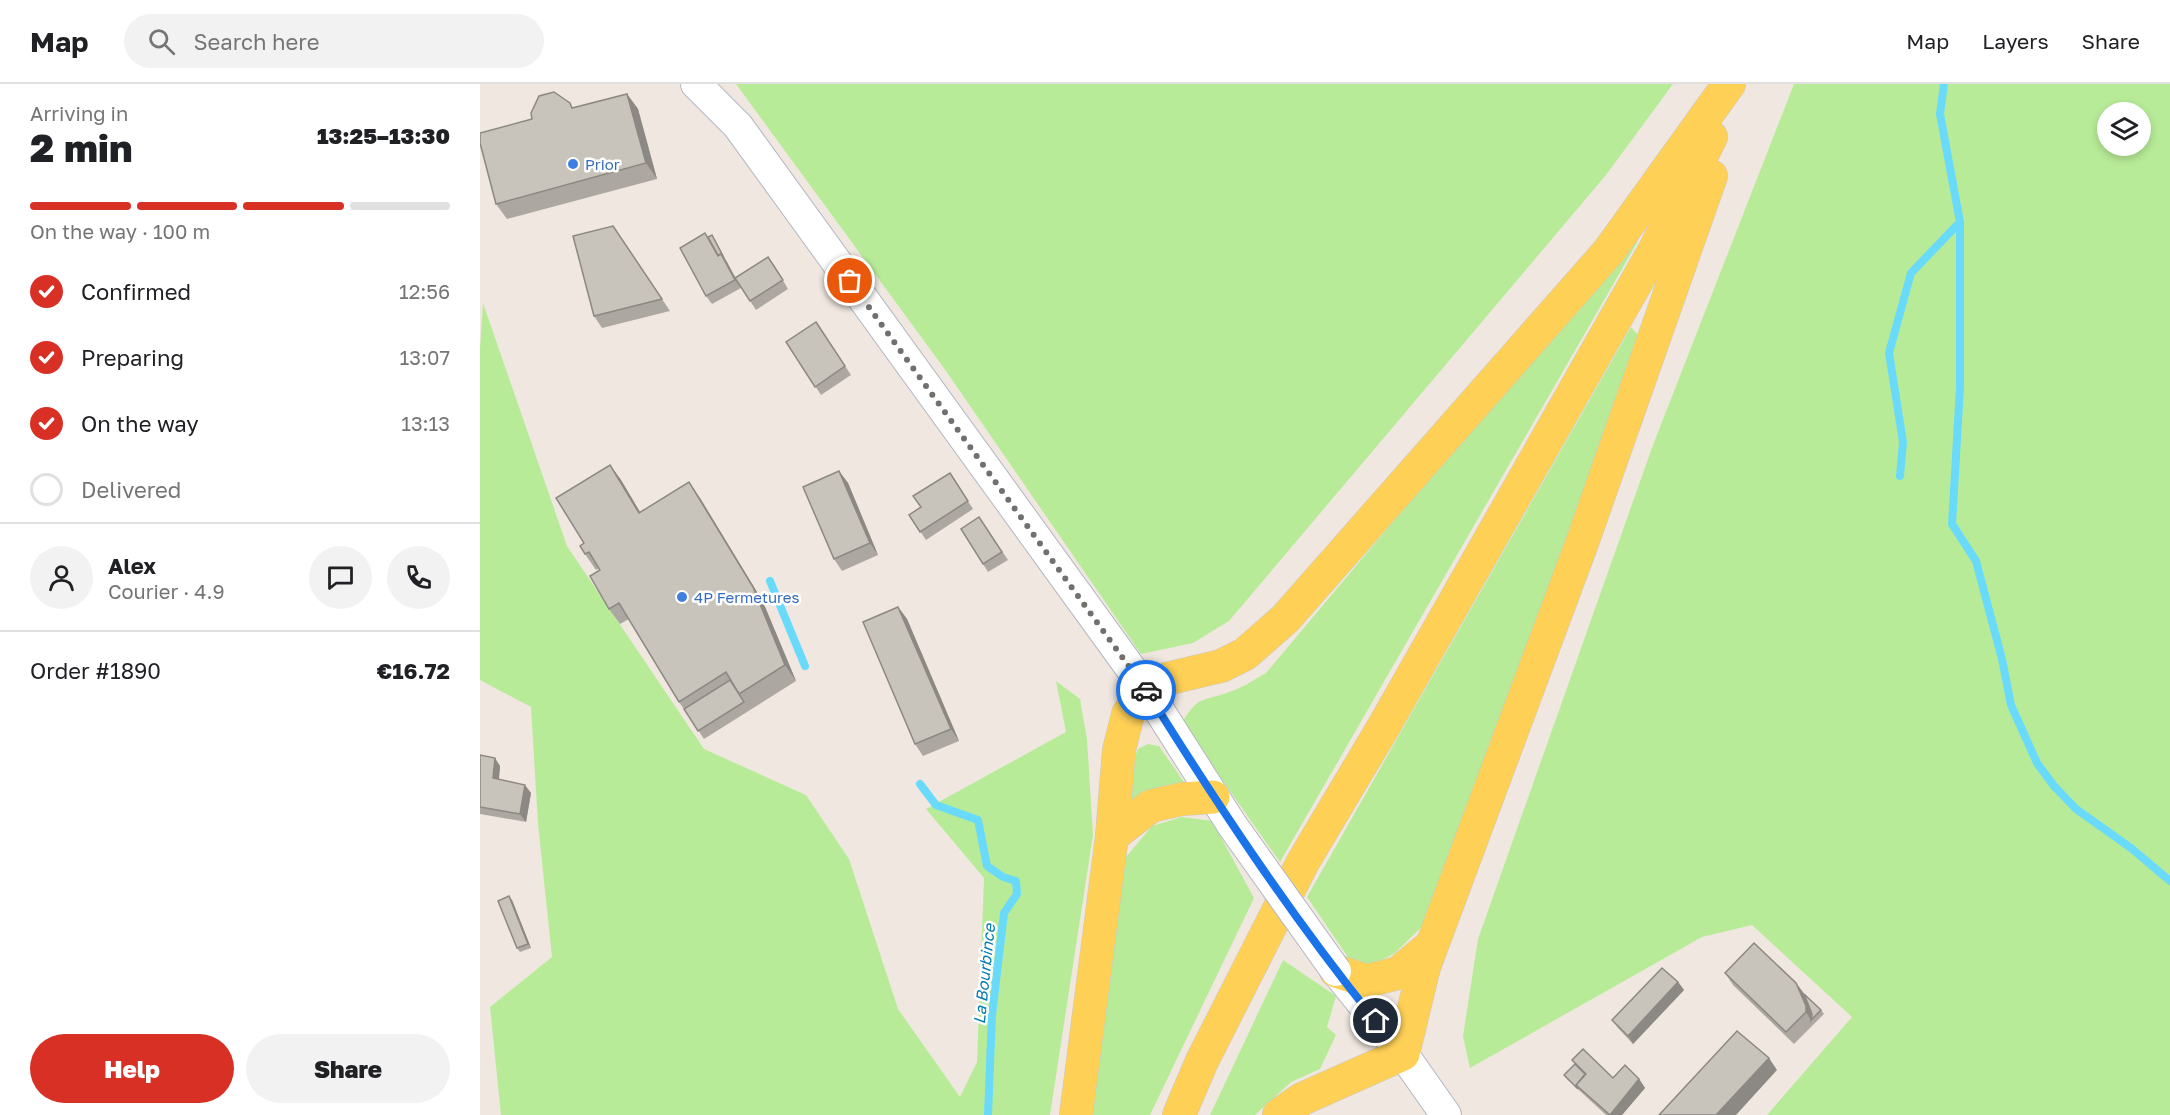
<!DOCTYPE html>
<html lang="en">
<head>
<meta charset="utf-8">
<style>
	body { margin:0; font-family:"Golos Text",sans-serif; background:#f2f2f2; color:#202124; height:100vh; display:flex; flex-direction:column; font-size:22px; white-space:nowrap }
	* { box-sizing:border-box; margin:0 }
	p { font-size:20px; color:#757577 }
	.icon { flex:none; width:33px; height:33px; fill:none; stroke:currentColor; stroke-width:2; stroke-linecap:round; stroke-linejoin:round }
	.map { position:relative; flex:1; overflow:hidden }
	.details { display:flex; flex-direction:column; background:#fff; width:480px }
	.details>* { flex:none }
	.controls { position:absolute; left:1617px; top:18px; display:grid; gap:12px }
	.controls a { display:grid; place-items:center; width:54px; height:54px; border-radius:50%; background:#fff; box-shadow:0 3px 9px #0003; font-size:30px }
	.pin { position:absolute; display:grid; place-items:center; width:51px; height:51px; color:#fff; margin:-26px; border:3px solid #fff; border-radius:50%; box-shadow:0 2px 6px #0007 }
	.courier { position:absolute; display:grid; place-items:center; width:60px; height:60px; margin:-30px; border:4px solid #1a73e8; border-radius:50%; background:#fff; color:#222; box-shadow:0 2px 8px #0007 }
	.summary em { font-style:normal; font-weight:800 }
	.summary div { display:flex; flex-direction:column-reverse }
	.summary { display:flex; align-items:center; justify-content:space-between; height:102px; padding:0 30px }
	h1 { font-size:39px; font-weight:800; line-height:45px }
	.bar { display:grid; grid-template-columns:repeat(4,1fr); gap:9px 6px; align-content:center; height:72px; padding:0 30px }
	.bar i { height:8px; border-radius:4px; background:#e0e0e0 }
	.bar .on { background:#d93025 }
	.bar p { grid-column:span 4 }
	.line { display:flex; align-items:center; gap:15px; padding:0 30px; border-top:2px solid #e0e0e0 }
	.line div { flex:1 }
	.round { display:grid; place-items:center; flex:none; width:63px; height:63px; border-radius:32px; background:#f2f2f2 }
	ol { padding:0 30px; list-style:none }
	li { display:flex; align-items:center; gap:18px; height:66px }
	li p { margin-inline-start:auto }
	li .icon { padding:6px; border-radius:50%; background:#d93025; color:#fff; stroke-width:4 }
	li:last-child { color:#757577 }
	li i { width:33px; height:33px; border:3px solid #e0e0e0; border-radius:50% }
	.primary-button { display:flex; gap:12px; margin-top:auto; padding:12px 30px }
	.primary-button a { flex:1; height:69px; border-radius:36px; background:#d93025; color:#fff; font-size:24px; font-weight:800; line-height:69px; text-align:center }
	.primary-button a+a { background:#f2f2f2; color:#202124 }
	header { display:flex; align-items:center; gap:36px; box-sizing:border-box; height:84px; padding:0 30px; background:#fff; border-bottom:2px solid #e0e0e0 }
	header strong { font-size:28px }
	nav { display:flex; gap:33px; margin-inline-start:auto; font-size:21px }
	.search { width:420px; height:54px; background:#f2f2f2; display:flex; align-items:center; gap:15px; box-sizing:border-box; padding:0 21px; border-radius:33px; color:#757577; font-size:22px }
	main { display:flex; flex:1; min-height:0 }
	.map>svg:first-child { display:block }
	.green { fill:#b8eb98; fill-rule:evenodd }
	.lines { fill:none; stroke-linecap:round; stroke-linejoin:round }
	.stream { stroke:#6adafb; stroke-width:8 }
	.secondary-casing { stroke:#b3b7c2; stroke-width:32 }
	.primary-casing { stroke:#c9c9c9; stroke-width:34 }
	.secondary { stroke:#fff; stroke-width:30 }
	.primary { stroke:#fed056; stroke-width:33 }
	.secondary-bridge-casing { stroke:#b3b7c2; stroke-width:32; stroke-linecap:butt }
	.secondary-bridge { stroke:#fff; stroke-width:30 }
	.wall { fill:#aca8a1 }
	.shaded-wall { fill:#8c8883 }
	.building { fill:#c8c3bb; stroke:#8c8883; stroke-width:1.5 }
	.done { stroke:#726f6c; stroke-width:6; stroke-dasharray:0 10.8 }
	.route { stroke:#1a73e8; stroke-width:8 }
	.shop-dot { fill:#3f7fe0; stroke:#fff; stroke-width:2 }
	.labels { text-anchor:middle; dominant-baseline:central; stroke-width:5; stroke-linejoin:round; paint-order:stroke }
	.shop-label { font-size:15px; fill:#366cbe; stroke:#fff; text-anchor:start }
	.water-label { font-size:16px; font-style:italic; fill:#007bb0; stroke:#fff }
</style>
</head>
<body>
<header>
<strong>Map</strong>
<div class="search"><svg class="icon" aria-label="search" viewBox="0 0 24 24"><circle cx="10" cy="10" r="6"/><path d="M15 15l6 6"/></svg>Search here</div>
<nav><a>Map</a><a>Layers</a><a>Share</a></nav>
</header>
<main>
<section class="details">
<div class="summary"><div><h1>2 min</h1><p>Arriving in</p></div><em>13:25–13:30</em></div>
<div class="bar"><i class="on"></i><i class="on"></i><i class="on"></i><i></i><p>On the way · 100 m</p></div>
<ol>
<li><svg class="icon" aria-label="check" viewBox="0 0 24 24"><path d="M5 12l5 5 9-10"/></svg>Confirmed<p>12:56</p></li>
<li><svg class="icon" aria-label="check" viewBox="0 0 24 24"><path d="M5 12l5 5 9-10"/></svg>Preparing<p>13:07</p></li>
<li><svg class="icon" aria-label="check" viewBox="0 0 24 24"><path d="M5 12l5 5 9-10"/></svg>On the way<p>13:13</p></li>
<li><i></i>Delivered</li>
</ol>
<div class="line" style="height:108px"><a class="round"><svg class="icon" aria-label="person" viewBox="0 0 24 24"><circle cx="12" cy="8" r="4"/><path d="M4 21q1-7 8-7t8 7"/></svg></a><div><b>Alex</b><p>Courier · 4.9</p></div><a class="round"><svg class="icon" aria-label="chat" viewBox="0 0 24 24"><path d="M4 5h16v11H9l-5 4z"/></svg></a><a class="round"><svg class="icon" aria-label="phone" viewBox="0 0 24 24"><path d="M5 4h4l2 5-3 2q2 4 5 5l2-3 5 2v4C11 20 4 13 5 4z"/></svg></a></div>
<div class="line" style="height:78px"><div>Order #1890</div><b>€16.72</b></div>
<div class="primary-button"><a>Help</a><a>Share</a></div>
</section>
<div class="map">
<svg width="1690" height="1031" viewBox="0 0 1690 1031">
	<rect width="100%" height="100%" fill="#f0e8e0"/>
	<!-- green -->
	<g class="green">
		<polygon points="256,0 1193,0 1126,91 749,537 713,559 661,570 466,287"/>
		<path d="M1314 0H1690V1031H1287L1372 933 1272 841 1222 853 990 984 983 952 998 855 1173 361ZM1628 28H1660V62H1628Z"/>
		<path d="M1163 140 1157 159 800 778 702 639C719 609 725 618 752 607 764 603 775 595 786 589Z"/>
		<polygon points="3,219 87,462 224,665 326,711 369,775 418,925 480,1013 497,978 504,794 446,725 586,648 576,597 600,615 607,655 613,751 570,1031 21,1031 10,923 72,873 58,740 51,623 0,596 0,265"/>
		<polygon points="1151,243 1159,252 953,832 915,869 893,881 872,879 827,813"/>
		<polygon points="668,660 679,662 706,701 645,728 652,680 658,665"/>
		<polygon points="702,733 732,737 774,814 670,1031 607,1031 641,779 672,742"/>
		<polygon points="803,876 856,912 847,943 856,951 840,985 811,998 775,1031 730,1031"/>
	</g>
	<g class="lines">
		<!-- stream -->
		<g class="stream">
			<polyline points="1464,0 1460,30 1480,138 1480,304 1472,440 1496,477 1522,575 1531,621 1557,679 1574,702 1596,725 1651,764 1690,797"/>
			<polyline points="1420,392 1423,358 1409,269 1431,189 1480,138"/>
			<polyline points="290,497 325,582"/>
			<polyline points="440,700 456,721 498,736 507,782 523,793 536,797 537,810 524,829 512,931 508,1031"/>
		</g>
		<defs>
			<g id="secondary">
				<polyline points="216,0 258,42 665,604 752,741"/>
				<polyline points="856,887 923,970 966,1031"/>
			</g>
			<g id="primary">
				<polyline points="632,752 671,722 702,715 733,713"/>
				<polyline points="856,887 887,897 918,889 952,861"/>
				<polyline points="596,1031 632,752 639,666 648,630 665,604 673,598 741,582 765,570 805,535 1129,167 1249,0"/>
				<polyline points="699,1031 722,977 823,778 904,642 1174,167 1231,53"/>
				<polyline points="799,1031 822,1015 923,970 944,883 1102,459 1231,92"/>
			</g>
		</defs>
		<!-- secondary casing -->
		<use href="#secondary" class="secondary-casing"/>
		<!-- primary casing -->
		<use href="#primary" class="primary-casing"/>
		<!-- secondary -->
		<use href="#secondary" class="secondary"/>
		<!-- primary -->
		<use href="#primary" class="primary"/>
		<defs>
			<polyline id="secondary-bridge" points="752,741 856,887"/>
		</defs>
		<!-- secondary-bridge casing -->
		<use href="#secondary-bridge" class="secondary-bridge-casing"/>
		<!-- secondary-bridge -->
		<use href="#secondary-bridge" class="secondary-bridge"/>
	</g>
	<!-- wall -->
	<g class="wall">
		<polygon points="147,10 158,25 177,95 27,135 16,120 93,24"/>
		<polygon points="133,142 190,227 122,244 114,232"/>
		<polygon points="225,149 228,153 235,155 255,194 294,181 308,205 276,226 257,197 261,204 232,220 226,212"/>
		<polygon points="336,238 371,291 341,311 306,258"/>
		<polygon points="130,381 141,396 160,428 220,414 283,518 316,597 224,655 199,618 149,535 140,540 129,525 120,486 119,484 116,486 105,470 104,459"/>
		<polygon points="359,387 368,399 398,471 362,487 354,475"/>
		<polygon points="470,389 493,425 446,456 429,431 441,423"/>
		<polygon points="499,433 528,476 508,488 503,480"/>
		<polygon points="418,523 427,535 479,657 443,672 435,660"/>
		<polygon points="0,671 20,682 19,696 51,709 46,738 0,730"/>
		<polygon points="32,816 51,864 40,868 37,864"/>
		<polygon points="1245,889 1316,899 1325,911 1341,926 1344,930 1314,960 1253,901"/>
		<polygon points="1198,898 1204,906 1153,960 1138,944 1132,936"/>
		<polygon points="1092,976 1133,994 1159,995 1165,1004 1142,1031 1126,1031 1087,995 1084,991 1095,980"/>
	</g>
	<!-- shaded-wall -->
	<g class="shaded-wall">
		<polygon points="147,10 158,25 177,95 166,79"/>
		<polygon points="241,170 247,178 261,204 255,196"/>
		<polygon points="130,381 141,396 170,445 159,429"/>
		<polygon points="359,387 368,399 398,471 390,459"/>
		<polygon points="209,398 220,414 283,518 316,597 305,581"/>
		<polygon points="418,523 427,535 479,657 471,645"/>
		<polygon points="15,674 20,682 18,703 13,694"/>
		<polygon points="45,701 51,709 46,738 40,730"/>
		<polygon points="29,812 32,816 51,864 48,860"/>
		<polygon points="1198,898 1204,906 1153,960 1148,952"/>
		<polygon points="1316,899 1325,911 1335,934 1334,933 1331,936 1326,928"/>
		<polygon points="1289,974 1297,986 1256,1031 1236,1031"/>
		<polygon points="1159,995 1165,1004 1142,1031 1130,1031"/>
	</g>
	<!-- building -->
	<g class="building">
		<polygon points="74,8 90,19 92,24 147,10 166,79 16,120 0,59 0,49 52,35 51,29 59,12"/>
		<polygon points="133,142 182,215 114,232 93,152"/>
		<polygon points="225,149 238,172 241,170 255,196 226,212 200,164"/>
		<polygon points="232,151 244,174 241,170 238,171 228,153"/>
		<polygon points="288,173 303,196 270,217 255,194"/>
		<polygon points="336,238 365,282 335,303 306,258"/>
		<polygon points="130,381 159,429 209,398 273,503 305,581 259,610 246,588 199,618 139,519 129,525 110,492 120,486 109,468 105,470 100,462 104,459 76,414"/>
		<polygon points="359,387 390,459 354,475 323,403"/>
		<polygon points="470,389 488,417 440,448 429,431 441,423 433,412"/>
		<polygon points="499,433 522,468 503,480 481,445"/>
		<polygon points="418,523 471,645 435,660 383,538"/>
		<polygon points="250,596 264,618 218,647 204,625"/>
		<polygon points="0,671 15,674 13,694 45,701 40,730 0,723"/>
		<polygon points="29,812 48,860 37,864 18,817"/>
		<polygon points="1274,859 1316,899 1326,922 1326,928 1306,948 1245,889"/>
		<polygon points="1182,884 1198,898 1148,952 1132,936"/>
		<polygon points="1324,910 1341,926 1331,936 1332,930"/>
		<polygon points="1257,947 1289,974 1236,1031 1179,1031"/>
		<polygon points="1103,965 1133,994 1145,981 1159,995 1130,1031 1096,1001 1106,990 1092,976"/>
		<polygon points="1095,980 1105,990 1096,1001 1098,1005 1084,991"/>
	</g>
	<g class="lines">
		<!-- done -->
		<polyline class="done" points="370,197 666,606"/>
		<!-- route -->
		<path class="route" d="M666 606C737 720 811 832 896 937"/>
	</g>
	<!-- markers -->
	<g class="shop-dot">
		<circle cx="93" cy="80" r="6"/>
		<circle cx="202" cy="513" r="6"/>
	</g>
	<g class="labels">
		<!-- shop labels -->
		<g class="shop-label">
			<text x="105" y="80">Prior</text>
			<text x="214" y="513">4P Fermetures</text>
		</g>
		<!-- water labels -->
		<g class="water-label">
			<text transform="translate(504 890) rotate(-84)">La Bourbince</text>
		</g>
	</g>
</svg>
<div class="controls">
<a><svg class="icon" aria-label="layers" viewBox="0 0 24 24"><path d="M12 4l9 5-9 5-9-5zM3 14l9 5 9-5"/></svg></a>
</div>
<div class="pin" style="left:370px;top:197px;background:#ea580c"><svg class="icon" aria-label="bag" viewBox="0 0 24 24"><path d="M5 8h14l-1 12H6zM9 8a3 3 0 0 1 6 0"/></svg></div>
<div class="pin" style="left:896px;top:937px;background:#1f2937"><svg class="icon" aria-label="home" viewBox="0 0 24 24"><path d="M3 11l9-7 9 7M6 9v11h12V9"/></svg></div>
<div class="courier" style="left:666px;top:606px"><svg class="icon" aria-label="car" viewBox="0 0 24 24"><path d="M5 17H2v-5l4-1 3-4h7l3 4 3 1v5h-3M9 17h6M6 11h13"/><circle cx="7" cy="17" r="2"/><circle cx="17" cy="17" r="2"/></svg></div>
</div>
</main>
</body>
</html>
